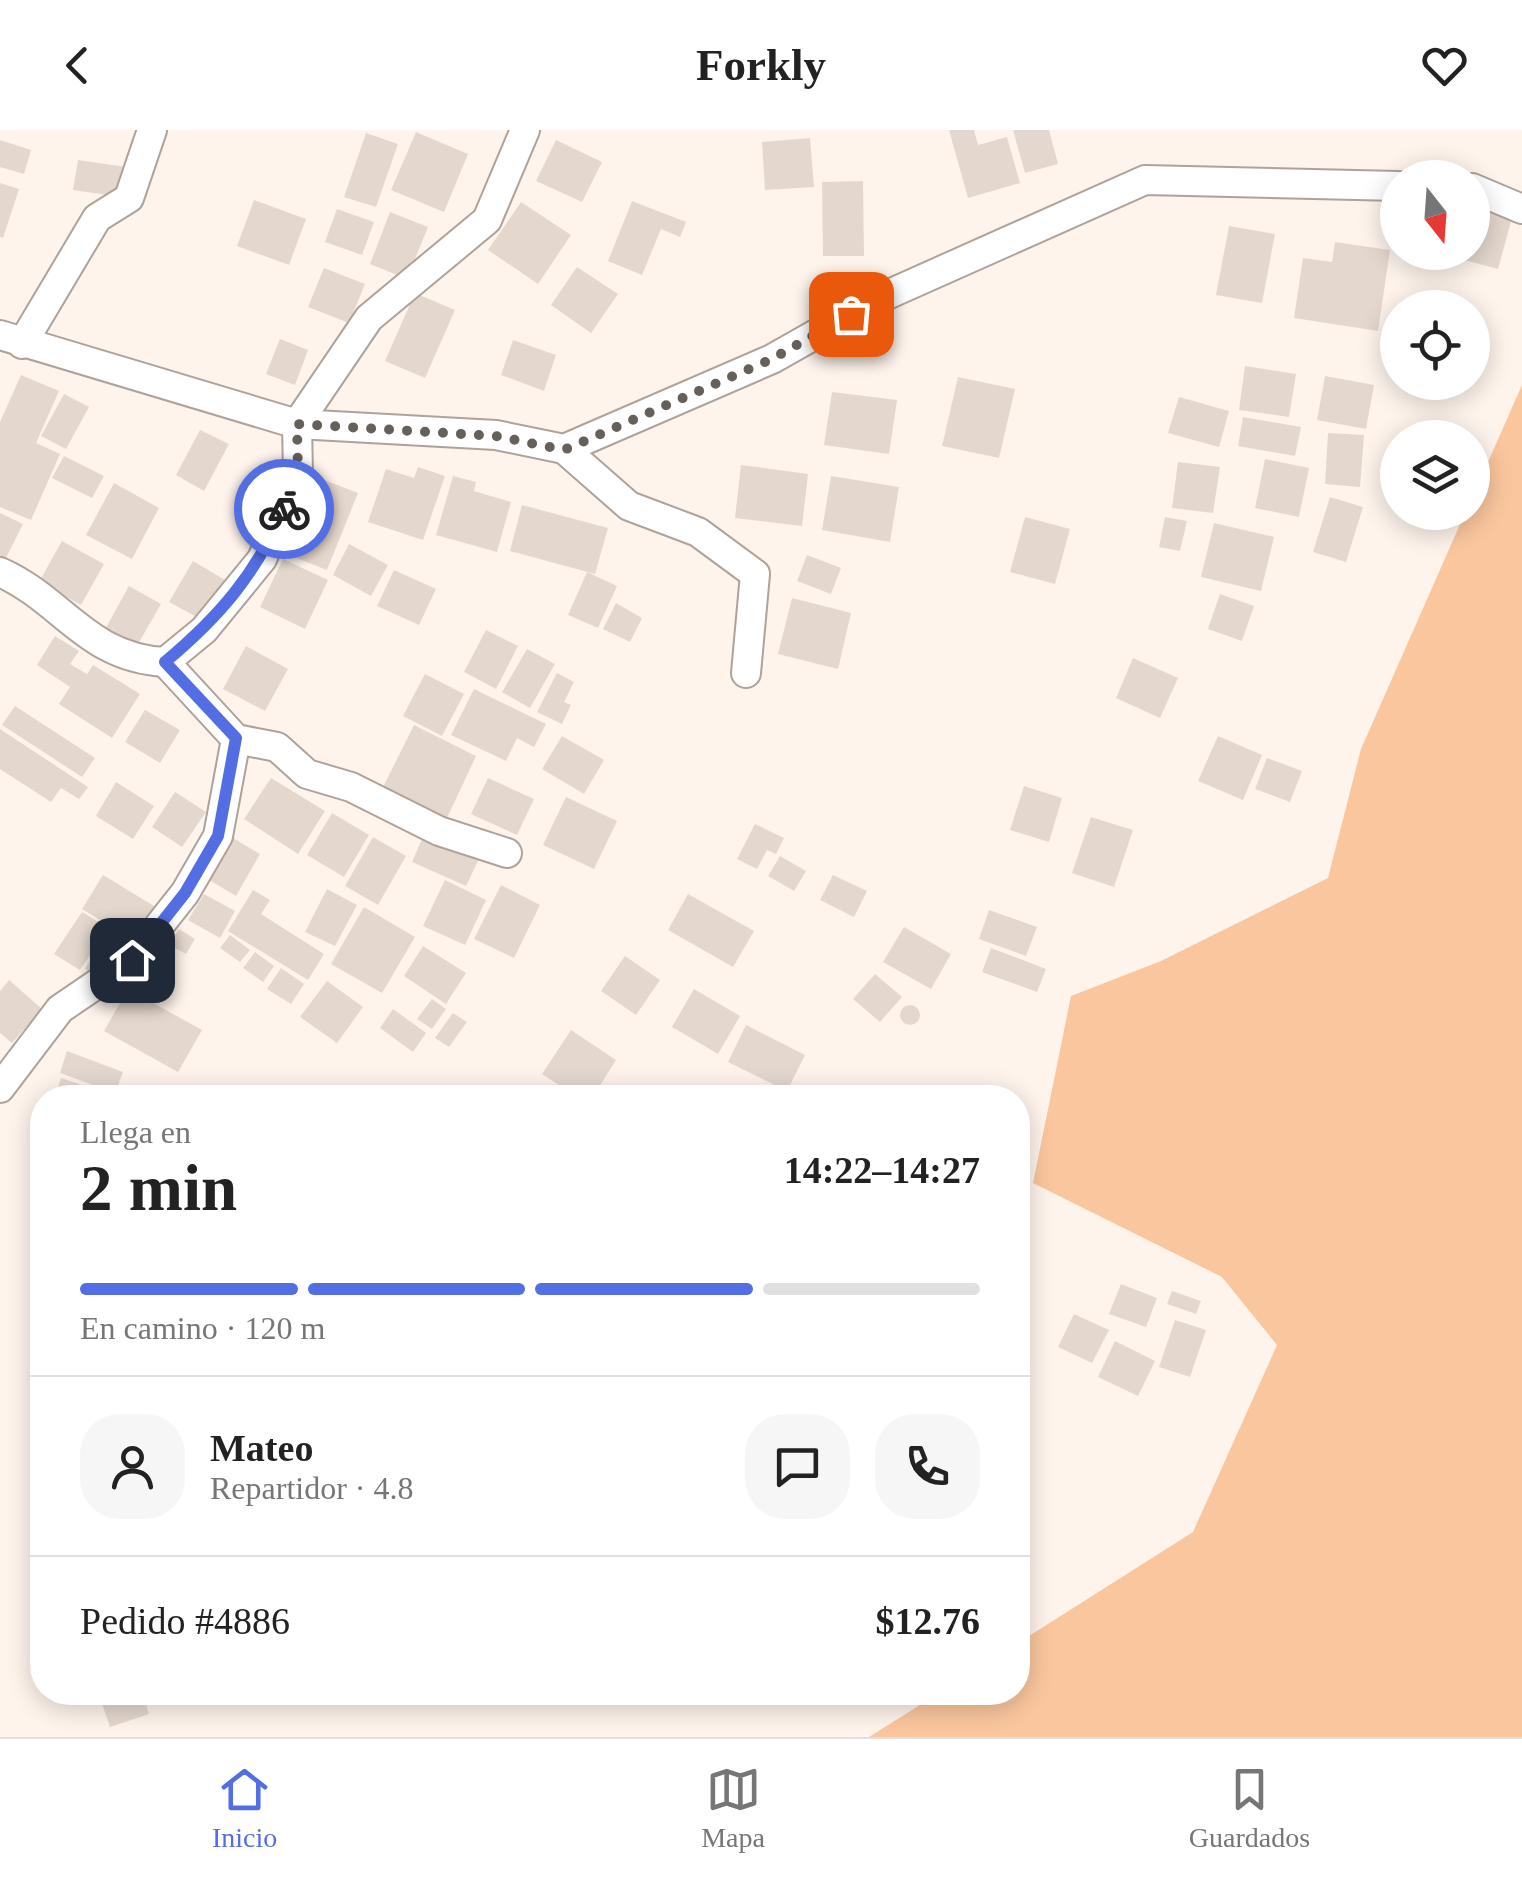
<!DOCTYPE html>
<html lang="es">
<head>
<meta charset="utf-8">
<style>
	body { margin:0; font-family:Georgia,serif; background:#f6f6f6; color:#222; height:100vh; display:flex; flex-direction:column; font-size:38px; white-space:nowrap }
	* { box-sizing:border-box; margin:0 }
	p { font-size:32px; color:#767676 }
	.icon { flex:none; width:55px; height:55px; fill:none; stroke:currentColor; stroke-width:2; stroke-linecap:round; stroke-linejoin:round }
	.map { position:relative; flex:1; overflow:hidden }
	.drawer { position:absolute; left:30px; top:955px; width:1000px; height:620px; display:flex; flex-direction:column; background:#fff; border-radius:40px; box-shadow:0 5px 25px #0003 }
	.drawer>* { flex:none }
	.needle { width:65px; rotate:163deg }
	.tools { position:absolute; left:1380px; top:30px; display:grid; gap:20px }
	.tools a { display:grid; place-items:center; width:110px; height:110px; border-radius:50%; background:#fff; box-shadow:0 5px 25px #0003; font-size:50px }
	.pin { position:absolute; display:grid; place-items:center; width:85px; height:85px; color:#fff; margin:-42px; border-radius:20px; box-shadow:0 5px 15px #0006 }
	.courier { position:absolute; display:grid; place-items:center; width:100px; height:100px; margin:-50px; border:8px solid #536ee3; border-radius:50%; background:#fff; color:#222; box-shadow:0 2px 12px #0007 }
	.head em { font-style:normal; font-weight:700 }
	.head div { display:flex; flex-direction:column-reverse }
	.head { display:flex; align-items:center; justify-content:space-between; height:170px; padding:0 50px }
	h1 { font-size:65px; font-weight:700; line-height:75px }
	.bar { display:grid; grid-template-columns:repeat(4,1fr); gap:15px 10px; align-content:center; height:120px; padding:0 50px }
	.bar i { height:12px; border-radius:8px; background:#e0e0e0 }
	.bar .active { background:#536ee3 }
	.bar p { grid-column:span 4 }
	.line { display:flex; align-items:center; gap:25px; padding:0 50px; border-top:2px solid #e0e0e0 }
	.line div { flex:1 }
	.round { display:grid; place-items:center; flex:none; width:105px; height:105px; border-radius:40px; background:#f6f6f6 }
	header { display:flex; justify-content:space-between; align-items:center; height:130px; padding:0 50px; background:#fff; font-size:45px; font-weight:700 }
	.dock { display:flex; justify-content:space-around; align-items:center; height:140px; border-top:2px solid #e0e0e0; background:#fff; font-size:28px; color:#767676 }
	.dock a { display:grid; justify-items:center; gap:5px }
	.dock .active { color:#536ee3 }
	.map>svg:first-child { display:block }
	.green { fill:#fac69d }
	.building { fill:#e4d8ce }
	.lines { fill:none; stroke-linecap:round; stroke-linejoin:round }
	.minor-casing { stroke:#aea299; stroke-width:32 }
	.minor { stroke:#fff; stroke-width:28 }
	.done { stroke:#66605b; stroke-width:10; stroke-dasharray:0 18 }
	.route { stroke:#536ee3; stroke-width:12 }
</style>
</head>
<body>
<header><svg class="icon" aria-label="back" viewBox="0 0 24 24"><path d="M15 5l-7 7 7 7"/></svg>Forkly<svg class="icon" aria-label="heart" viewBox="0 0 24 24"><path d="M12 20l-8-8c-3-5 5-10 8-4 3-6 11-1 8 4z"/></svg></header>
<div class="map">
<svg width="1522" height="1607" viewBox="0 0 1522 1607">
	<rect width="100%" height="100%" fill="#fef4ec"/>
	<!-- green -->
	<polygon class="green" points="1522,255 1522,1607 869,1607 939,1563 1018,1562 1018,1513 1193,1402 1277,1215 1222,1147 1033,1053 1071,866 1161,831 1328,748 1361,619 1465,383 1472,382 1473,366"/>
	<!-- building -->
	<g class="building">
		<polygon points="949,0 974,0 978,15 1007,7 1020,53 968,68"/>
		<polygon points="1013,0 1049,0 1058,34 1025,43"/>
		<polygon points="416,2 468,24 444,82 391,60"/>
		<polygon points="366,3 398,14 376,77 344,67"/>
		<polygon points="810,8 814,57 765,60 762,12"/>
		<polygon points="0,10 31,20 24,44 0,37"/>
		<polygon points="556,10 602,32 582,72 536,51"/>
		<polygon points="78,30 126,37 121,67 73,60"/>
		<polygon points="863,51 864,126 823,126 822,52"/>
		<polygon points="0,53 19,59 3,108 0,107"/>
		<polygon points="254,70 306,89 289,135 237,116"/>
		<polygon points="632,71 686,92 680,107 661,99 642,145 608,131"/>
		<polygon points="521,72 571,105 538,154 488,120"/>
		<polygon points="1472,76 1512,88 1498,139 1442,124 1472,122"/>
		<polygon points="337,79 374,92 362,125 325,112"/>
		<polygon points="390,82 428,97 407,149 370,134"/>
		<polygon points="1229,96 1275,104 1262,173 1216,165"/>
		<polygon points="1335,112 1390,120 1378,201 1294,188 1303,128 1332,132"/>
		<polygon points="577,137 618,164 591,203 551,175"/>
		<polygon points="324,138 365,154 349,193 308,177"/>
		<polygon points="415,163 455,180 425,248 385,231"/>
		<polygon points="280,209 308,220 295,255 266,244"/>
		<polygon points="513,210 556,225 544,261 501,245"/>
		<polygon points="1245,236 1296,244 1289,287 1239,280"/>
		<polygon points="21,245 59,261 36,313 60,324 31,390 0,377 0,292"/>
		<polygon points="1325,246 1374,255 1366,299 1317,290"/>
		<polygon points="958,247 1015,259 999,328 942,316"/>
		<polygon points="832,262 897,270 889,324 824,315"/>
		<polygon points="64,264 89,277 66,319 41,306"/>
		<polygon points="1179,267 1229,281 1219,317 1168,303"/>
		<polygon points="1243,287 1301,297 1295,326 1238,316"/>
		<polygon points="200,300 229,314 204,361 176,345"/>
		<polygon points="1328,303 1364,305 1360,357 1325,354"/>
		<polygon points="64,326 104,346 92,368 52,348"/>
		<polygon points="1265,329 1309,338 1299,387 1255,378"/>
		<polygon points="1178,332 1220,337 1213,383 1172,378"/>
		<polygon points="741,335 808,344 802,396 735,388"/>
		<polygon points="418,337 445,346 423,410 368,392 386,339 414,348"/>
		<polygon points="311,345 358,363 327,440 281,422"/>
		<polygon points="453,346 476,352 474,361 511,372 497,422 436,405"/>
		<polygon points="831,346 899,357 890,412 822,400"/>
		<polygon points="114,353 159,378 132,429 86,405"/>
		<polygon points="1330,367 1363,377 1346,432 1313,422"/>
		<polygon points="522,375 608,398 595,444 510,421"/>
		<polygon points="0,383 23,394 3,434 0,433"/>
		<polygon points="1025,387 1070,399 1055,454 1010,442"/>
		<polygon points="1165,387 1187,391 1180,421 1159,417"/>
		<polygon points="1214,393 1274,407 1261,461 1201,447"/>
		<polygon points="62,411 104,434 81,475 39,452"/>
		<polygon points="349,414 388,435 371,466 333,445"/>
		<polygon points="807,425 841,438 831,464 797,451"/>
		<polygon points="283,429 328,450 305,499 260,477"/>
		<polygon points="193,431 225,450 202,490 169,472"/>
		<polygon points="394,440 436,459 419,495 377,476"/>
		<polygon points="587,442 617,456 598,498 568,485"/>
		<polygon points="129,456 161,474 134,521 103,503"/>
		<polygon points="1220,464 1254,476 1242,511 1208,499"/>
		<polygon points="792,468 851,483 838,539 778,524"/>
		<polygon points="616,473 642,488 630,512 603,499"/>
		<polygon points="486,500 518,516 496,559 464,542"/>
		<polygon points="55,506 79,521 70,534 87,544 93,535 140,564 112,608 59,574 70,557 37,535"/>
		<polygon points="246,516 288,539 265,581 223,559"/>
		<polygon points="527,519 555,534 530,578 502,562"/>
		<polygon points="1133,528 1178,548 1160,588 1116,568"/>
		<polygon points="557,543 574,552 564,572 571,575 562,594 537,582"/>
		<polygon points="425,544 464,564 442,606 403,586"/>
		<polygon points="474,559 546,594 534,617 517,608 506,631 451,605"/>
		<polygon points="15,576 95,628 82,647 2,595"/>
		<polygon points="145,580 180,600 160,633 125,612"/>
		<polygon points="414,595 476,626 447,688 383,657"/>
		<polygon points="0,599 88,657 79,669 61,658 51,672 0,639"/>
		<polygon points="562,606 604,630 584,664 542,639"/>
		<polygon points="1218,606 1262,625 1243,670 1198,651"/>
		<polygon points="1267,628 1302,641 1290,672 1255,659"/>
		<polygon points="271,648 325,681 298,724 244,689"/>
		<polygon points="488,648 534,669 517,705 471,684"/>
		<polygon points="116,652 154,676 133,709 96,686"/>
		<polygon points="1024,656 1062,668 1049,712 1010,700"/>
		<polygon points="175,662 206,682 182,717 152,697"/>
		<polygon points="566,667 617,691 594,739 543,715"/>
		<polygon points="332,683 369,705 344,747 307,725"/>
		<polygon points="1091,687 1133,700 1114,757 1072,743"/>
		<polygon points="755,694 784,708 776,724 767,720 757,739 737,729"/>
		<polygon points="424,704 479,729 466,756 412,732"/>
		<polygon points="228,705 260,724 236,766 204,747"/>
		<polygon points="373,707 406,726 378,775 345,756"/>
		<polygon points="780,726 806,741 794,761 768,746"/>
		<polygon points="103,745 159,779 138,813 82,779"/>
		<polygon points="833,745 867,761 854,787 820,770"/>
		<polygon points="445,750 486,770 465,815 423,796"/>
		<polygon points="501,755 540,775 514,828 474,809"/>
		<polygon points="327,759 357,775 335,816 305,802"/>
		<polygon points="253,760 270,770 261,784 324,824 308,850 228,801"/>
		<polygon points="204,764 235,781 220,808 188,790"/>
		<polygon points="688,764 754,801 733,837 668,800"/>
		<polygon points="364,777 415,807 382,863 331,834"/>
		<polygon points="989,780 1037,797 1026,826 979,809"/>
		<polygon points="82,782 108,798 80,840 54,824"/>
		<polygon points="904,797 951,824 931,859 883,832"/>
		<polygon points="179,799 195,809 186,824 169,815"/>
		<polygon points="230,805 250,820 240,832 220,818"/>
		<polygon points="100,814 113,821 98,846 85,839"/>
		<polygon points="423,816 466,843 446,874 404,846"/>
		<polygon points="991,818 1046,839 1037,862 982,842"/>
		<polygon points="255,822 274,836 263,852 243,838"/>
		<polygon points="625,826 660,850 636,885 601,861"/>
		<polygon points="151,827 165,838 151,858 136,848"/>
		<polygon points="281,838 304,854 291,874 267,859"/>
		<polygon points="875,844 902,867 880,892 853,869"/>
		<polygon points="9,850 42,879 12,913 0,903 0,861"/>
		<polygon points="327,851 363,877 337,913 300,887"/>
		<polygon points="128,859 202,900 178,942 104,901"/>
		<polygon points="694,859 740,886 718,924 672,897"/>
		<polygon points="432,869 446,879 432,899 417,889"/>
		<circle cx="910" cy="885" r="10"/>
		<polygon points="393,879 426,903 413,922 380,898"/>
		<polygon points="453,883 467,892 449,917 435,908"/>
		<polygon points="746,895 805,925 787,961 728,932"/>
		<polygon points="571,900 616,930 592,968 579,968 542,944"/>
		<polygon points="67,921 123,942 115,963 60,943"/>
		<polygon points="61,948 96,960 94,968 55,966"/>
		<polygon points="1121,1154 1157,1168 1146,1197 1109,1184"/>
		<polygon points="1172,1161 1201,1171 1196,1184 1167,1174"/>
		<polygon points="1074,1184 1109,1200 1092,1233 1058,1217"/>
		<polygon points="1175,1190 1206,1200 1190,1247 1159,1237"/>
		<polygon points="1115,1211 1155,1231 1138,1266 1098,1247"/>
		<polygon points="98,1562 157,1562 158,1563 144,1568 149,1584 110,1597"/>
	</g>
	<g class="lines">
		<defs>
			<g id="minor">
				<polyline points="1472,58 1522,79"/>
				<polyline points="0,205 297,294 496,305 564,319 772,229 878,169 1145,50 1398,56"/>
				<polyline points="22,214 97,88 129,68 152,0"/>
				<polyline points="564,319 629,376 698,402 755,444 746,543"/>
				<path d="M0 442C63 470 87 528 165 532L204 500 262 429 298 345 297 294 369 188 487 90 525 0"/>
				<polyline points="165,532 236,609 277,617 307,644 351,657 439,701 507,723"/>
				<polyline points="0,958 60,879 132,830 185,763 218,706 236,609"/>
			</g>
		</defs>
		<!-- minor casing -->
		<use href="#minor" class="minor-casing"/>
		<!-- minor -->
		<use href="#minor" class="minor"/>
	</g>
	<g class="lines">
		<!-- done -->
		<polyline class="done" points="284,379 298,345 297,294 496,306 564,320 772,229 851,184"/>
		<!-- route -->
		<path class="route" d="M132 830 185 763 218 706 236 608 165 532C219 487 256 444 284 379"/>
	</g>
</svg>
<div class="tools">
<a><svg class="needle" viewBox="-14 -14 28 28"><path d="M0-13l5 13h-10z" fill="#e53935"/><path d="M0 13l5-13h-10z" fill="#767676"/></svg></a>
<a><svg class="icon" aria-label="locate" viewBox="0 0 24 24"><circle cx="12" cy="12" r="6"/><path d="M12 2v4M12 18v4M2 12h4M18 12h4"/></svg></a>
<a><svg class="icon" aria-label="layers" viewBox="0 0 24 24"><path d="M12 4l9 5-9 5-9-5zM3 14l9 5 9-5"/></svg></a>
</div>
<div class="pin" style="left:851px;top:184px;background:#ea580c"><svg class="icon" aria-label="bag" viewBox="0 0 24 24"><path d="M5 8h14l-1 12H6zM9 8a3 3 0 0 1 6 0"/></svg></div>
<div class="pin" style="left:132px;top:830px;background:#1f2937"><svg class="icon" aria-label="home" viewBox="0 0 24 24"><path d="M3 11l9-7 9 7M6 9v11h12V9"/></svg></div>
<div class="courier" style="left:284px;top:379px"><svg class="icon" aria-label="bike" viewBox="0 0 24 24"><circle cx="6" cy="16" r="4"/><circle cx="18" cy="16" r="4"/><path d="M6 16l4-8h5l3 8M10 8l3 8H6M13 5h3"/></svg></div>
<section class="drawer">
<div class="head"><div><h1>2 min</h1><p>Llega en</p></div><em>14:22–14:27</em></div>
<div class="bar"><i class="active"></i><i class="active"></i><i class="active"></i><i></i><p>En camino · 120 m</p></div>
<div class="line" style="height:180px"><a class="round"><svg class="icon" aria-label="person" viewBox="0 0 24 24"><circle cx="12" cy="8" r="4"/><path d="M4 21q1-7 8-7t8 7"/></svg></a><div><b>Mateo</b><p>Repartidor · 4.8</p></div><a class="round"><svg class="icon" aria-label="chat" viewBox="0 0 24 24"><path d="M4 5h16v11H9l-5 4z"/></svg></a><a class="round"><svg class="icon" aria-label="phone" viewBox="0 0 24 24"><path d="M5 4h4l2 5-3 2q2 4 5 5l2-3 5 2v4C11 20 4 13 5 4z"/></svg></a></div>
<div class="line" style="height:130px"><div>Pedido #4886</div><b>$12.76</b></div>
</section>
</div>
<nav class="dock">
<a class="active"><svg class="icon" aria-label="home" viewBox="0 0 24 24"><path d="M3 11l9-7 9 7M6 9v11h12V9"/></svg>Inicio</a>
<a><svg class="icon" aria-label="map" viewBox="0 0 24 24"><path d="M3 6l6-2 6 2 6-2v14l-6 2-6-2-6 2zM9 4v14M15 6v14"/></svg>Mapa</a>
<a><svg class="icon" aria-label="saved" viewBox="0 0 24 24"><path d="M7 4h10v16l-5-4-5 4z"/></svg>Guardados</a>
</nav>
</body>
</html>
